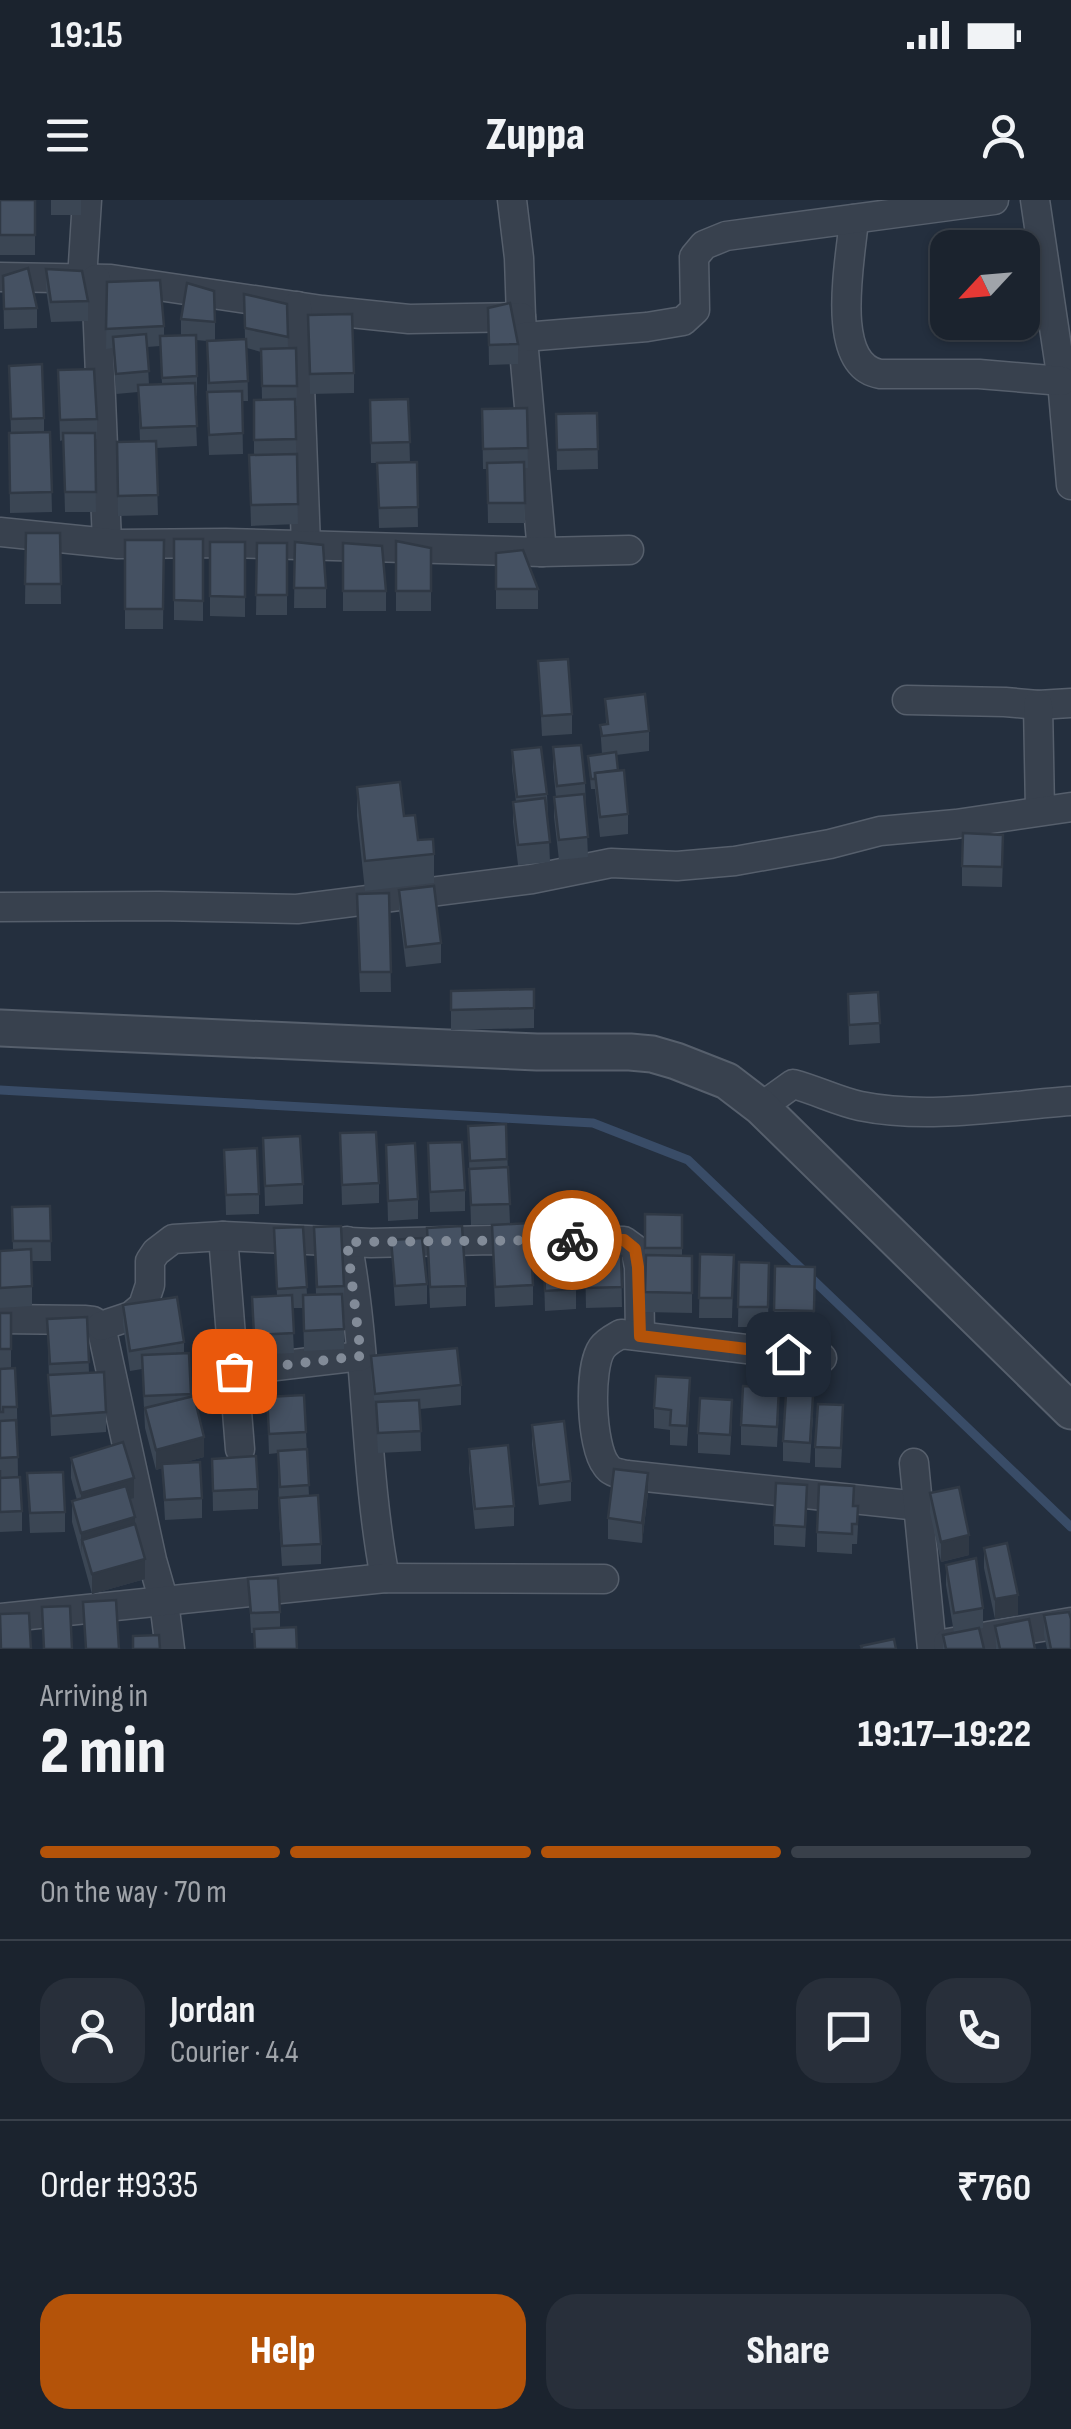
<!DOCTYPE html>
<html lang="en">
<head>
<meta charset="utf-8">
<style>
	body { margin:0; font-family:"Sofia Sans Condensed",sans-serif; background:#282f3a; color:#f1f3f6; height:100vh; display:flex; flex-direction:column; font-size:38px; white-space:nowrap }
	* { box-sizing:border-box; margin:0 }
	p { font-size:32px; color:#a0a4aa }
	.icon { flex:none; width:55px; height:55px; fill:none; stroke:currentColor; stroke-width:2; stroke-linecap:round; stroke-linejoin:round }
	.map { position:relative; height:1449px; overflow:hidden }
	.side { display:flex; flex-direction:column; background:#1b232e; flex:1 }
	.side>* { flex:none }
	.needle { width:65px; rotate:244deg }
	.fabs { position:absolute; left:930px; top:30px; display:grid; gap:20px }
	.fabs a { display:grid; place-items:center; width:110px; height:110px; border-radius:20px; background:#1b232e; box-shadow:0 2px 8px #0004,0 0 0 2px #39404a; font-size:50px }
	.pin { position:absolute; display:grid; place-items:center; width:85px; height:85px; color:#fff; margin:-42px; border-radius:20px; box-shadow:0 5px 15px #0006 }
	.courier { position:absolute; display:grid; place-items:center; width:100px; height:100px; margin:-50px; border:8px solid #b45309; border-radius:50%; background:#fff; color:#222; box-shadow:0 2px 12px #0007 }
	.headline em { font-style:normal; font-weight:800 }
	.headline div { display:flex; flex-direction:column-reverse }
	.headline { display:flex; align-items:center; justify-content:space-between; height:170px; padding:0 40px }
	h1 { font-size:65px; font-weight:800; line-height:75px }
	.bar { display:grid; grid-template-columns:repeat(4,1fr); gap:15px 10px; align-content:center; height:120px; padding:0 40px }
	.bar i { height:12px; border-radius:8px; background:#39404a }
	.bar .active { background:#b45309 }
	.bar p { grid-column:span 4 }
	.line { display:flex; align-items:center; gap:25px; padding:0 40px; border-top:2px solid #39404a }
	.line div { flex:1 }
	.round { display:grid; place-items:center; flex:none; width:105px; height:105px; border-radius:30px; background:#282f3a }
	.cta { display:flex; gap:20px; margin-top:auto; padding:20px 40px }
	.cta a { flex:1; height:115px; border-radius:30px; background:#b45309; color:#fff; font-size:40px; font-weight:800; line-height:115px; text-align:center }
	.cta a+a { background:#282f3a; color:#f1f3f6 }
	.status { display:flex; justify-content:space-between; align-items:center; height:70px; padding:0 50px; background:#1b232e; direction:ltr }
	.status svg { height:28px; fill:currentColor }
	header { display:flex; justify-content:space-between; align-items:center; height:130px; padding:0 40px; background:#1b232e; font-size:45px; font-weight:800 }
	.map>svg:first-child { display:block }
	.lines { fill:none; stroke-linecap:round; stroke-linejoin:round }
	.stream { stroke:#394c67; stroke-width:9 }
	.minor-casing { stroke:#565f6c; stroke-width:31 }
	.tertiary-casing { stroke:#565f6c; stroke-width:39 }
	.minor { stroke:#38414e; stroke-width:28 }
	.tertiary { stroke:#38414e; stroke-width:35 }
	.wall { fill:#3b4654; fill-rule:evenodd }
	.shaded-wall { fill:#303945 }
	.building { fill:#455162; stroke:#303945; stroke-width:2.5 }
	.done { stroke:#828b98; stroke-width:10; stroke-dasharray:0 18 }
	.route { stroke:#b45309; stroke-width:12 }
</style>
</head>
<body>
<div class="status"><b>19:15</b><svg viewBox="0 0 49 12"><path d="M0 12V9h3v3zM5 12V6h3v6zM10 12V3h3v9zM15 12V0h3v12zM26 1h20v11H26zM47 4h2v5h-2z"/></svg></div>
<header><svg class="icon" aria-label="menu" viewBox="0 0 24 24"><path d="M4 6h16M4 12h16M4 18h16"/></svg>Zuppa<svg class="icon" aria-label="person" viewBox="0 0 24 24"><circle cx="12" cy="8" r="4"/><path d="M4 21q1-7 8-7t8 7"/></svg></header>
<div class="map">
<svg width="1071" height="1449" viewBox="0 0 1071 1449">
	<rect width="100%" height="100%" fill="#242f3e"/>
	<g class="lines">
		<!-- stream -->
		<polyline class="stream" points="0,890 593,923 688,960 1071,1327"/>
		<defs>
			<g id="minor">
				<polyline points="512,0 519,58 521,117 542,352"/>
				<polyline points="1035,0 1062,181 1071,285"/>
				<path d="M854 19C851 58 828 165 880 174H979L1062 181"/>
				<polyline points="0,77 111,79 322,110 409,119 521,117"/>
				<polyline points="82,79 87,0"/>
				<polyline points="96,79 107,342"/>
				<polyline points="297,106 306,345"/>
				<polyline points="524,137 647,127 683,121 695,110 694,57 704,45 726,36 994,0"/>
				<polyline points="0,332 118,344 226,343 542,352 629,350"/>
				<polyline points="907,500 1005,502 1038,505 1071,503"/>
				<polyline points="1038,505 1040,610"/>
				<polyline points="0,707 159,706 297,709 532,679 611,663 677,666 735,661 830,644 880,631 956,624 1071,607"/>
				<path d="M761 907 793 884C816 890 837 901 860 906 929 920 1002 906 1071 901"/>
				<polyline points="223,1036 240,1249"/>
				<path d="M347 1041C368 1153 364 1267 385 1378"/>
				<polyline points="0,1119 84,1120 93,1121 101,1126 152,1360 164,1402 170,1449"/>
				<polyline points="101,1126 131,1116 143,1106 150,1085 150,1061 156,1052 173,1039 223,1036 371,1043 492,1040 624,1041 635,1049 639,1067 640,1136"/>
				<path d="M822 1158 621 1134C614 1138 607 1141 602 1148 588 1168 591 1246 606 1265 611 1273 618 1273 627 1275L919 1306"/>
				<polyline points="234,1171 361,1156"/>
				<polyline points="914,1263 932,1449"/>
				<polyline points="0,1418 385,1378 604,1379"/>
				<polyline points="948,1443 1071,1422"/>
			</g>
			<polyline id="tertiary" points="0,828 537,852 630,852 652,854 676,861 727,881 761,907 1071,1211"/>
		</defs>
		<!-- minor casing -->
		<use href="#minor" class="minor-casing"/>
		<!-- tertiary casing -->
		<use href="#tertiary" class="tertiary-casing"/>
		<!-- minor -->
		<use href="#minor" class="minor"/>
		<!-- tertiary -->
		<use href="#tertiary" class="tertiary"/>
	</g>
	<!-- wall -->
	<g class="wall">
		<rect x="0" y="0" width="35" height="55"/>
		<rect x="51" y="0" width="30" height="15"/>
		<polygon points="46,69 88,101 88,121 51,122 46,89"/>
		<polygon points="3,76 37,108 37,128 4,129"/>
		<path d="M107 82 164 126V136H181V119L215 122V140L245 139 244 94 287 104 288 148H296L297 206H295L298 324 251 326 249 255H254V200H262L261 152 247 148 248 201H242L243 254 209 255 207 212V141L196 140 197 176V196L195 197 197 246 156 248 158 315 118 316 117 242 140 241 138 192 116 194 113 148 106 149ZM160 146 162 184 149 185 147 147Z"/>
		<polygon points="488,108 518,144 518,164 489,165"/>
		<polygon points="308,115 354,173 354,193 310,194"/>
		<polygon points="9,166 44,218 44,232 50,232 52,312 10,313 9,233 11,233"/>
		<polygon points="58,170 97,219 97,239 95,239 96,312 65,312 63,240 60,241"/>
		<polygon points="408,199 410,262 417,262 418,327 379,328 377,263 382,263 371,263 370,200"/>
		<polygon points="527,208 528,268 524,268 525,323 488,323 487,269 483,269 482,209"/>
		<polygon points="597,213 598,269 557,270 556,214"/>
		<polygon points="26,333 60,333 61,404 25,404"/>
		<polygon points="174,339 203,339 203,421 174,420"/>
		<polygon points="125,340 164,340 163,429 125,429"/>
		<polygon points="396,341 431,348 431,411 396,411"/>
		<polygon points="210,342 245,342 245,417 210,416"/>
		<polygon points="295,342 326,388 326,408 294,408"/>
		<polygon points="257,343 287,343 287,415 256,415"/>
		<polygon points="343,343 386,391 386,411 343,411"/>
		<polygon points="496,353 538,389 538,409 496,409"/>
		<polygon points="538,461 572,514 572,534 542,536"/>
		<polygon points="605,499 649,531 649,551 616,555 618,570 628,614 628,634 600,637 595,589 591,589 588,556 602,554 600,525 606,524"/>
		<polygon points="553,547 585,583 588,657 559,660 554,617 554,597 556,597 553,567"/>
		<polygon points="512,550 547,594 550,662 518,665 513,622 513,602 516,602 512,570"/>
		<polygon points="357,587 404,616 418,640 434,654 434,683 365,691 357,616"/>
		<polygon points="1003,655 1002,687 962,686 962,666"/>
		<polygon points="399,690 441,743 441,763 406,767 399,710"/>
		<polygon points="389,693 391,792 360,792 357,714"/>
		<polygon points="534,789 534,828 451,830 451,791"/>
		<polygon points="878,792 880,843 849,845 848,794"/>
		<polygon points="506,924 510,1024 471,1025 468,926"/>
		<polygon points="340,933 379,983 379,1003 342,1005"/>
		<polygon points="263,938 303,984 303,1004 265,1006"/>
		<polygon points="428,943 465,990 465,1011 430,1012"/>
		<polygon points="386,945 418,999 418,1019 388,1021"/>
		<polygon points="224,950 259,994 259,1014 226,1015"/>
		<polygon points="50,1006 51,1061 32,1061 32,1106 0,1108 0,1051 13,1050 12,1007"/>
		<polygon points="645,1014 682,1015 682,1056 692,1056 692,1113 645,1112"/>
		<polygon points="492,1025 533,1085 533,1105 495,1107"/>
		<polygon points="303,1027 307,1095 316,1095 314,1027 344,1086 344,1149 304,1151 303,1108 292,1108 294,1153 254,1155 252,1097 277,1096 274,1028"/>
		<polygon points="427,1028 466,1086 466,1106 430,1108"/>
		<polygon points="391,1040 427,1084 427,1104 395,1106"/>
		<polygon points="543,1044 552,1053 576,1089 576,1109 545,1111"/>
		<polygon points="700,1054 734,1055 732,1118 699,1118"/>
		<polygon points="621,1056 622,1107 586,1108 585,1057"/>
		<polygon points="739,1062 769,1063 768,1127 738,1127"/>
		<polygon points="775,1066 815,1067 814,1131 774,1130"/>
		<polygon points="123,1105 184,1142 184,1153 189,1153 191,1197 204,1257 182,1263 202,1298 202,1318 165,1320 162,1268 156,1270 145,1228 142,1169 130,1171 123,1125"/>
		<polygon points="0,1113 11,1113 11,1168 17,1207 18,1277 22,1311 22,1331 0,1332"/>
		<polygon points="87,1117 89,1173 106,1212 106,1232 51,1236 47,1119"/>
		<polygon points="371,1156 461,1185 461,1205 420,1209 421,1251 378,1253 376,1214 371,1177"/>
		<polygon points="267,1197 306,1232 309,1296 321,1344 321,1364 282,1366 279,1318 278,1253 269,1254"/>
		<polygon points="690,1198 687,1246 670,1245 670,1230 654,1228 654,1208"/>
		<polygon points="779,1208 777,1247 741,1245 741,1225"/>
		<polygon points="813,1216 810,1263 783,1261 783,1241"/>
		<polygon points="732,1220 730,1255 698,1253 698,1233"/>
		<polygon points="532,1225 571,1281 571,1301 539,1305 532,1245"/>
		<polygon points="843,1225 841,1268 815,1267 815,1247"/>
		<polygon points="469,1249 514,1306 514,1326 475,1329 469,1269"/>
		<polygon points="71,1258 134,1298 129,1299 145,1379 92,1394 72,1322 72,1301 77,1300 71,1278"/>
		<polygon points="212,1259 258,1289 258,1309 213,1311"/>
		<polygon points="27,1273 65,1312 65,1332 30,1333"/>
		<polygon points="648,1293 642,1343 608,1339 608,1318"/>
		<polygon points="930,1293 969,1355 941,1362 930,1313"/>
		<polygon points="807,1305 805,1347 774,1345 774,1325"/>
		<polygon points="854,1306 858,1326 857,1344 852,1344 852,1354 817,1352 817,1332"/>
		<polygon points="984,1348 1018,1415 995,1419 984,1368"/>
		<polygon points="946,1365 983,1408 983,1428 979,1429 984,1449 943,1449 943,1435 954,1433 946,1385"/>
		<polygon points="248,1379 280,1412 280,1427 297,1449 254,1449 254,1433 251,1433"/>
		<polygon points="1044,1415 1071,1449 1047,1449 1044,1435"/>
		<polygon points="995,1426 1035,1449 996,1449"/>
	</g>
	<!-- shaded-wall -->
	<g class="shaded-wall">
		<polygon points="204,1237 204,1257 156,1270 156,1250"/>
		<polygon points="648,1273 648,1293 642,1343 642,1323"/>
		<polygon points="134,1278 134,1298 81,1313 81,1293"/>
		<polygon points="135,1317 135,1337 82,1340 81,1353 81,1333"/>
		<polygon points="969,1335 969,1355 941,1362 941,1342"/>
		<polygon points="145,1359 145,1379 92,1394 92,1374"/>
		<polygon points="1018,1395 1018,1415 995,1419 995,1399"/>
	</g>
	<!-- building -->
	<g class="building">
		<rect x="0" y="0" width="35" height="35"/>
		<polygon points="28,68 37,108 4,109 3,76"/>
		<polygon points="46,69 82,71 88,101 51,102"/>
		<polygon points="160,80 164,126 106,129 107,82"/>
		<polygon points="187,83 214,91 215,122 181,119"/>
		<polygon points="244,94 287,104 288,137 245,128"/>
		<polygon points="510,103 518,144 489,145 488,108"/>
		<polygon points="352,114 354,173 310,174 308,115"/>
		<polygon points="146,134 149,171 116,174 113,137"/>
		<polygon points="196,135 197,176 162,178 160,136"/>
		<polygon points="246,139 248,181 209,183 207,141"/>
		<polygon points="296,148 297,186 262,186 261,149"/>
		<polygon points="42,164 44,218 11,219 9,166"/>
		<polygon points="94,169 97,219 60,220 58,170"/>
		<polygon points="195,183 197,226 141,228 138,185"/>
		<polygon points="242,191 243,233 209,235 207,192"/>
		<polygon points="295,199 296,239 254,240 254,200"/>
		<polygon points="408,199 410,242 371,243 370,200"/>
		<polygon points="527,208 528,248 483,249 482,209"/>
		<polygon points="597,213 598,249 557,250 556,214"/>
		<polygon points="50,232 52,292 10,293 9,233"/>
		<polygon points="63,233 95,233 96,292 65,292"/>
		<polygon points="156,241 158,295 118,296 117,242"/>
		<polygon points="297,254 298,304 251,305 249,255"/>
		<polygon points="417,262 418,307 379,308 377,263"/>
		<polygon points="524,262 525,303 488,303 487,263"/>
		<polygon points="26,333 60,333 61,384 25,384"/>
		<polygon points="174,339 203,339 203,401 174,400"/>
		<polygon points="125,340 164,340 163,409 125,409"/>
		<polygon points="396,341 431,348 431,391 396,391"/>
		<polygon points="210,342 245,342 245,397 210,396"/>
		<polygon points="295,342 323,345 326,388 294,388"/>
		<polygon points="257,343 287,343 287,395 256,395"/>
		<polygon points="343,343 382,346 386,391 343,391"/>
		<polygon points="523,350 538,389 496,389 496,353"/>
		<polygon points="568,459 572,514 542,516 538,461"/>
		<polygon points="645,494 649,531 602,536 600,525 608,524 605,499"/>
		<polygon points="581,545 585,583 557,586 553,547"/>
		<polygon points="541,547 547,594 517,597 512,550"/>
		<polygon points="616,552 618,570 595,573 595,579 591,579 588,556"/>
		<polygon points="624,570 628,614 600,617 595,573"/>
		<polygon points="400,582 404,616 415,615 418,640 433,639 434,654 365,661 357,587"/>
		<polygon points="584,594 588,637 559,640 554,597"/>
		<polygon points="545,598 550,642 518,645 513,602"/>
		<polygon points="963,633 1003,635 1002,667 962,666"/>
		<polygon points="434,686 441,743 406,747 399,690"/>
		<polygon points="389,693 391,772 360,772 357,694"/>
		<polygon points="534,789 534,808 451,810 451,791"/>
		<polygon points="878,792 880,823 849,825 848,794"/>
		<polygon points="506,924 507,959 470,961 468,926"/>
		<polygon points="376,932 379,983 342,985 340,933"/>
		<polygon points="300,936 303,984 265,986 263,938"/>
		<polygon points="462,942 465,990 430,992 428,943"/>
		<polygon points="415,943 418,999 388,1001 386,945"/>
		<polygon points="257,948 259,994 226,995 224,950"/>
		<polygon points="508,967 510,1004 471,1005 469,969"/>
		<polygon points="50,1006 51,1041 13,1041 12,1007"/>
		<polygon points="645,1014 682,1015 682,1048 645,1048"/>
		<polygon points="530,1023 533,1085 495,1087 492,1025"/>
		<polygon points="341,1026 344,1086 317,1087 314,1027"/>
		<polygon points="462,1026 466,1086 430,1087 427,1028"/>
		<polygon points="303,1027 307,1087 277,1089 274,1028"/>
		<polygon points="422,1038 427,1084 395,1086 391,1040"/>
		<polygon points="543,1044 552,1044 552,1053 574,1051 576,1089 545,1091"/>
		<polygon points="31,1049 32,1086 0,1088 0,1051"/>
		<polygon points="700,1054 734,1055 732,1098 699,1098"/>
		<polygon points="646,1055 692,1056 692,1093 645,1092"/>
		<polygon points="621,1056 622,1087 586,1088 585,1057"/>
		<polygon points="739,1062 769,1063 768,1107 738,1107"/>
		<polygon points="775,1066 815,1067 814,1111 774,1110"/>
		<polygon points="342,1094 344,1129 304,1131 303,1095"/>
		<polygon points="292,1095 294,1133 254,1135 252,1097"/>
		<polygon points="177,1097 184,1142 130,1151 123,1105"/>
		<rect x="0" y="1113" width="11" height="36"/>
		<polygon points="87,1117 89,1162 50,1164 47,1119"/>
		<polygon points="457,1148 461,1185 375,1194 371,1156"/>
		<polygon points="189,1153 191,1194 144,1196 142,1155"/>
		<polygon points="15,1168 17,1207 3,1207 3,1212 0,1212 0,1169"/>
		<polygon points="104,1172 106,1212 51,1216 48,1175"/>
		<polygon points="656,1176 690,1178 687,1226 670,1225 671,1210 654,1208"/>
		<polygon points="743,1186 779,1188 777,1227 741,1225"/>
		<polygon points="786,1194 813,1196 810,1243 783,1241"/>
		<polygon points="304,1195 306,1232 269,1234 267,1197"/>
		<polygon points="194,1196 204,1237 156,1250 145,1208"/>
		<polygon points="700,1198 732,1200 730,1235 698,1233"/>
		<polygon points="419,1200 421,1231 378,1233 376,1202"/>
		<polygon points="818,1204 843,1205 841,1248 815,1247"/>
		<polygon points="16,1220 18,1257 0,1258 0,1221"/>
		<polygon points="564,1221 571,1281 539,1285 532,1225"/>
		<polygon points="123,1242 134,1278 81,1293 71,1258"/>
		<polygon points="508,1245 514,1306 475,1309 469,1249"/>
		<polygon points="307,1249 309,1285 280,1287 278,1251"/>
		<polygon points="256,1256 258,1289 213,1291 212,1259"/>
		<polygon points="200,1262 202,1298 165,1300 162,1264"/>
		<polygon points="614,1269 648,1273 642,1323 608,1318"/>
		<polygon points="0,1270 0,1278 20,1277 22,1311 0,1312"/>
		<polygon points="63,1272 65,1312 30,1313 27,1273"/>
		<polygon points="776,1283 807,1285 805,1327 774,1325"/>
		<polygon points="819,1284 854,1286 853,1306 858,1306 857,1324 852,1324 852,1334 817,1332"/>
		<polygon points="126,1286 135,1317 81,1333 72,1301"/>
		<polygon points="959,1287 969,1335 941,1342 930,1293"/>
		<polygon points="318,1295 321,1344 282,1346 279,1298"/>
		<polygon points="135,1324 145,1359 92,1374 82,1340"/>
		<polygon points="1007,1343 1018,1395 995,1399 984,1348"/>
		<polygon points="976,1358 983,1408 954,1413 946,1365"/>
		<polygon points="278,1378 280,1412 251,1413 248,1379"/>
		<polygon points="116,1400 119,1449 86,1449 83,1402"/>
		<polygon points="70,1406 72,1449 44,1449 42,1407"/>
		<polygon points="1069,1412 1071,1419 1071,1449 1051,1449 1044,1415"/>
		<polygon points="29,1413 31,1449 1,1449 0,1414"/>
		<polygon points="1029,1419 1035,1449 1000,1449 995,1426"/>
		<polygon points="296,1427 297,1449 255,1449 254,1429"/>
		<polygon points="979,1428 984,1449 946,1449 943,1435"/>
		<polygon points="159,1435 160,1449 133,1449 133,1436"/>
		<polygon points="894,1439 896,1449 862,1449 861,1446"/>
	</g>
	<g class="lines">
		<!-- done -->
		<polyline class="done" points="234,1171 361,1156 347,1042 572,1040"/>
		<!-- route -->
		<polyline class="route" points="572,1040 624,1040 635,1049 638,1067 640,1136 788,1154"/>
	</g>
</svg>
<div class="fabs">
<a><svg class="needle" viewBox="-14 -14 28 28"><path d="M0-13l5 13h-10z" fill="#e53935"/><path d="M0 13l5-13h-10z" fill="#a0a4aa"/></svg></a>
</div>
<div class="pin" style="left:234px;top:1171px;background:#ea580c"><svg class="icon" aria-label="bag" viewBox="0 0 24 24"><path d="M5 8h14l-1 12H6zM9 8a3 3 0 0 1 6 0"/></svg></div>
<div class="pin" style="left:788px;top:1154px;background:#1f2937"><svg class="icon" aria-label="home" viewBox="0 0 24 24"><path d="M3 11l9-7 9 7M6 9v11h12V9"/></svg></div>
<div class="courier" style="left:572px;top:1040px"><svg class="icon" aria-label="bike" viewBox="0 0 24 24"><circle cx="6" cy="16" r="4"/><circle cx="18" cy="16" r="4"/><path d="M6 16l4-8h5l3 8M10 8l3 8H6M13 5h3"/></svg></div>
</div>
<section class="side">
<div class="headline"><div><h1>2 min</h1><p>Arriving in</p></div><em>19:17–19:22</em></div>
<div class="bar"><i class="active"></i><i class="active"></i><i class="active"></i><i></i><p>On the way · 70 m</p></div>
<div class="line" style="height:180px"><a class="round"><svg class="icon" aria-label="person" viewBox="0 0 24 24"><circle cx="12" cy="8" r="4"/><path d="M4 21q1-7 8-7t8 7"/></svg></a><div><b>Jordan</b><p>Courier · 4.4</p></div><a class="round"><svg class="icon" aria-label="chat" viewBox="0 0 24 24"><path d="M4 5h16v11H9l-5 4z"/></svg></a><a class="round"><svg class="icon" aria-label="phone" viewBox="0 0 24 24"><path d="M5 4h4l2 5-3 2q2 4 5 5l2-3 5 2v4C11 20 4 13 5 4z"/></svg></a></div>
<div class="line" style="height:130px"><div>Order #9335</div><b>₹760</b></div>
<div class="cta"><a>Help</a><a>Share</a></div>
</section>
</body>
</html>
